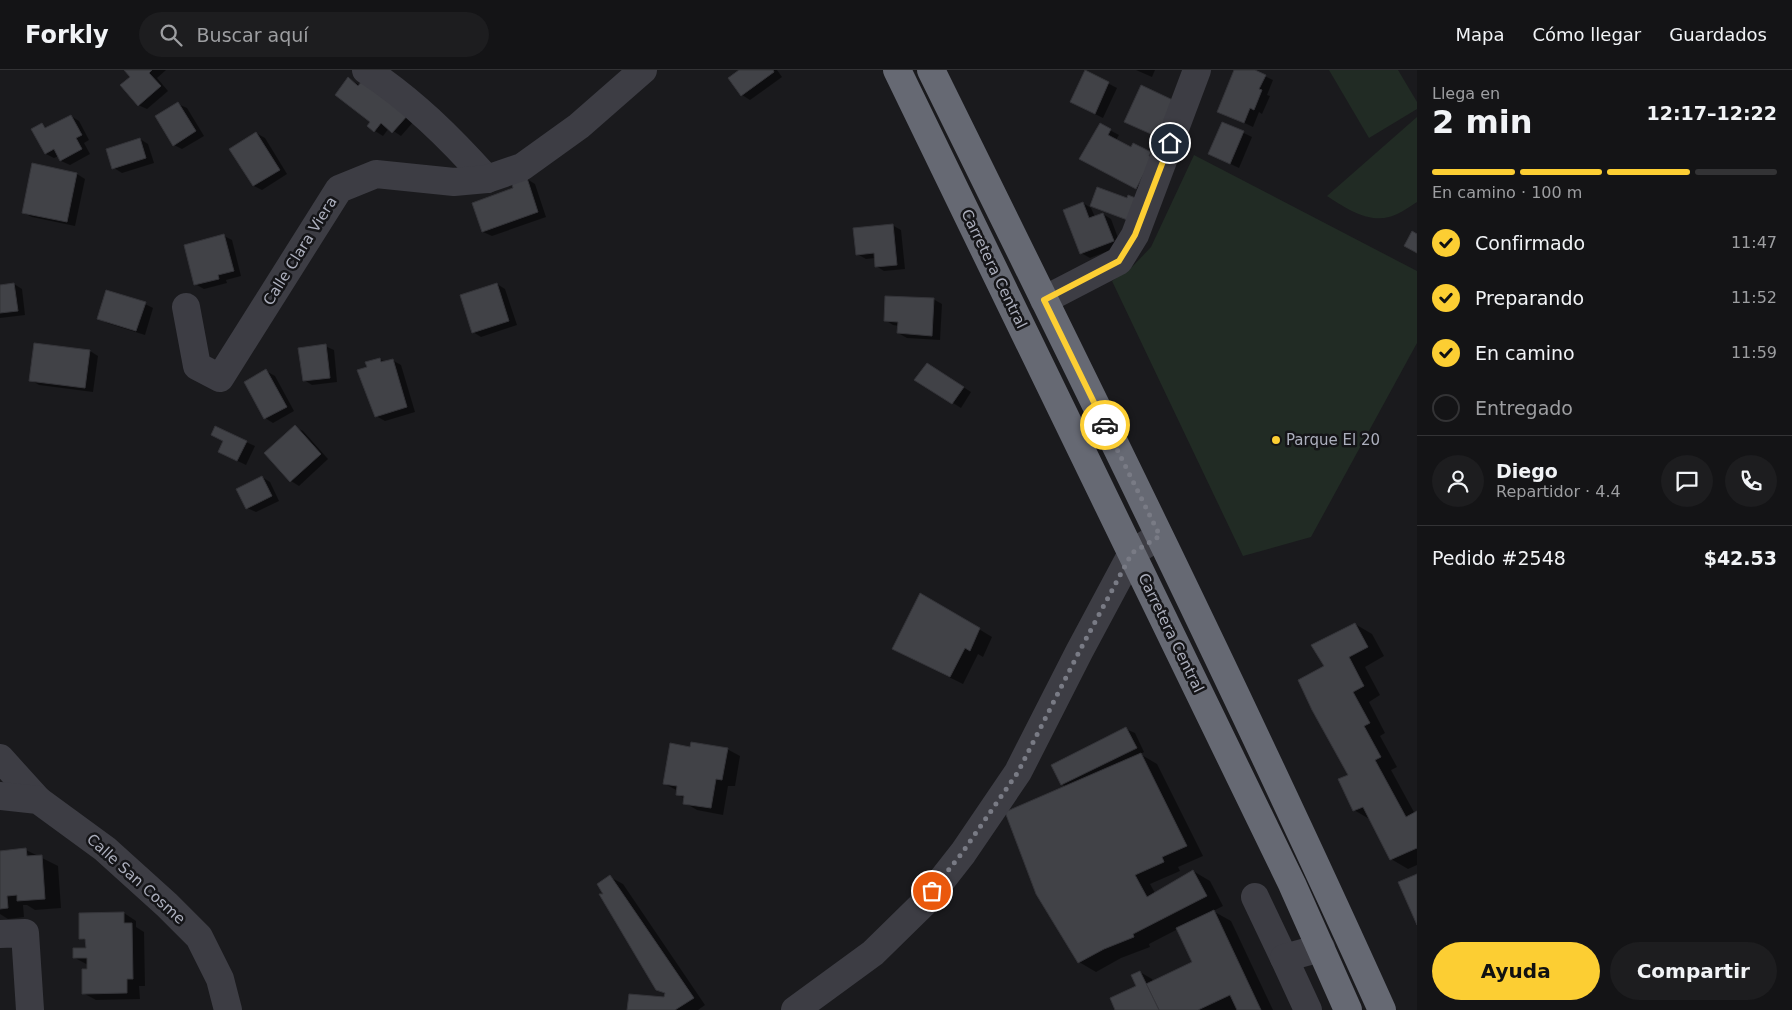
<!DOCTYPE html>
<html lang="es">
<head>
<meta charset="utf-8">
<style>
	body { margin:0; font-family:"DejaVu Sans",sans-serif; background:#1d1d1f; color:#f1f3f6; height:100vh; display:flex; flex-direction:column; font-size:19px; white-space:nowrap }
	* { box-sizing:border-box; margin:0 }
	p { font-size:16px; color:#9d9ea1 }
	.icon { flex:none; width:28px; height:28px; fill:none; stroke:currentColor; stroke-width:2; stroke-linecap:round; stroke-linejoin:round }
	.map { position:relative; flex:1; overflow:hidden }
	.drawer { display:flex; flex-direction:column; background:#141416; width:375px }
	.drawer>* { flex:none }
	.pin { position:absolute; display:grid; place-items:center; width:42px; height:42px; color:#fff; margin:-21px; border:2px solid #fff; border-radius:50%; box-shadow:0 1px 5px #0007 }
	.courier { position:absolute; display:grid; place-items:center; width:50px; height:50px; margin:-25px; border:4px solid #fcce33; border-radius:50%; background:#fff; color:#222; box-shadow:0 1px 6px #0007 }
	.headline em { font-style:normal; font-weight:700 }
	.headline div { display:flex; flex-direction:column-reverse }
	.headline { display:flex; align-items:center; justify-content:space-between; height:85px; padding:0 15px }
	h1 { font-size:32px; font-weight:700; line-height:38px }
	.bar { display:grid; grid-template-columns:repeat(4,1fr); gap:8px 5px; align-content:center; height:60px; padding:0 15px }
	.bar i { height:6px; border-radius:4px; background:#333335 }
	.bar .selected { background:#fcce33 }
	.bar p { grid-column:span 4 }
	.line { display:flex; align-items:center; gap:12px; padding:0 15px; border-top:1px solid #333335 }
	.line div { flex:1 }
	.round { display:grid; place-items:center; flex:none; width:52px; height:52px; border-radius:26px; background:#1d1d1f }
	ol { padding:0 15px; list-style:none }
	li { display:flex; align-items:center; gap:15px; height:55px }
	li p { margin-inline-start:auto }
	li .icon { padding:5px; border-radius:50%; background:#fcce33; color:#111; stroke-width:4 }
	li:last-child { color:#9d9ea1 }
	li i { width:28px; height:28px; border:2px solid #333335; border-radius:50% }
	.button { display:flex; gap:10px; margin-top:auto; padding:10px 15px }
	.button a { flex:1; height:58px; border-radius:30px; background:#fcce33; color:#111; font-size:20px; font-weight:700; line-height:58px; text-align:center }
	.button a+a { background:#1d1d1f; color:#f1f3f6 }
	header { display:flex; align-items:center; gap:30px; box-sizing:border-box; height:70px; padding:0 25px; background:#141416; border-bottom:1px solid #333335 }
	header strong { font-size:24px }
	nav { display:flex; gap:28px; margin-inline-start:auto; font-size:18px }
	.search { width:350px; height:45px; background:#1d1d1f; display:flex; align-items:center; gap:12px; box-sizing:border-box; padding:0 18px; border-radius:28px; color:#9d9ea1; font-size:19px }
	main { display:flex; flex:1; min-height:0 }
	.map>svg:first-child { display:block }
	.green { fill:#212b24 }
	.shadow { fill:#0007 }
	.building { fill:#414247; stroke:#343439 }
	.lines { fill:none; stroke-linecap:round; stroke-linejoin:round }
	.minor { stroke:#3d3d44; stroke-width:28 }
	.highway { stroke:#666973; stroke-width:28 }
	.done { stroke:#797b85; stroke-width:5; stroke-dasharray:0 9 }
	.route { stroke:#fcce33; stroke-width:6 }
	.poi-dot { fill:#fcce33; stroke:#151518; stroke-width:2 }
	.labels { text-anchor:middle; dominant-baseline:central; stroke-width:5; stroke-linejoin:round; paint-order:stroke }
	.street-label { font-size:15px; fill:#acafbd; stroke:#151518 }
	.poi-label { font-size:15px; fill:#acafbd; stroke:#151518; text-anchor:start }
</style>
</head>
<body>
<header>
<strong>Forkly</strong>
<div class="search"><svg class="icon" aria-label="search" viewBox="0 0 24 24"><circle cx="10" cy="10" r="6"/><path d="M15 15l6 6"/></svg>Buscar aquí</div>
<nav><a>Mapa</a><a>Cómo llegar</a><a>Guardados</a></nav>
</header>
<main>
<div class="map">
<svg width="1417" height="940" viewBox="0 0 1417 940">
	<rect width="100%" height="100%" fill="#1a1a1d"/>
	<!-- green -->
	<g class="green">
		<polygon points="1329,0 1398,0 1417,32 1417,39 1369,68"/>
		<path d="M1417 47V132C1409 137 1398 145 1389 147 1367 153 1344 137 1327 126Z"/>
		<polygon points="1194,85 1417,201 1417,273 1311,467 1243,486 1112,211 1132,197 1151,177"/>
	</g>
	<!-- shadow -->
	<g class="shadow">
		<polygon points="126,0 166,0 157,8 168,21 147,39 138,35 132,7"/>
		<polygon points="741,0 777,0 782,7 750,30 742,25"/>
		<polygon points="1136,0 1155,0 1152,7"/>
		<polygon points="1236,0 1251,0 1273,10 1267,25 1270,26 1262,44 1259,42 1253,57 1219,41"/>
		<polygon points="1086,2 1117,18 1103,48 1071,32"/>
		<polygon points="348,8 356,13 415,50 401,66 389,58 383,66 375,61 372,52"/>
		<polygon points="178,34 187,38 204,66 182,79 174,75"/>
		<polygon points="71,46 79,51 89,70 84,73 90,84 70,95 61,91 59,86 54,88 46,84 33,60 42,55 48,58"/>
		<polygon points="1223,53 1252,67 1239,98 1218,88"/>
		<polygon points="1100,55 1119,65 1116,70 1132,79 1134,75 1159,88 1144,122 1089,93"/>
		<polygon points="256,63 265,68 287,104 262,120 254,116 231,79"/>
		<polygon points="140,69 148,74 154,93 122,103 114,98"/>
		<polygon points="77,104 85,109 75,156 32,147 24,143"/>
		<polygon points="527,109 535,114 546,147 492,166 483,162 473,133 515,118"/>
		<polygon points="1083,133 1091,138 1095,147 1103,144 1111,149 1121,176 1090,188 1081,183"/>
		<polygon points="892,155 901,160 905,199 884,201 876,196 875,188 866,189 857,184"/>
		<polygon points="224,166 232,170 241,206 226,210 227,213 204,219 195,214"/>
		<polygon points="14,214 22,219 25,245 0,248 0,216"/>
		<polygon points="497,214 505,219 517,255 481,267 473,262"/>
		<polygon points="933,229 942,234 940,270 907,268 898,263 899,256 893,255 885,250"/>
		<polygon points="145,234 153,238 145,265 107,253 99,248"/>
		<polygon points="325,276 334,280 337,312 312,315 304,310"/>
		<polygon points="90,281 98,286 93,322 39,315 31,310"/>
		<polygon points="380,289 385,292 392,290 401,295 415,342 385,351 376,346 369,298"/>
		<polygon points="935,299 971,322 961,338 916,310"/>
		<polygon points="266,301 275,306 294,341 273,353 265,348"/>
		<polygon points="295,357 303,361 328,389 299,416 291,411"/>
		<polygon points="224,371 246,372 255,376 246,395 219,382"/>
		<polygon points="262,407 270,412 279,431 256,442 247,438"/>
		<polygon points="921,524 992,567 983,587 978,584 963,614 906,586"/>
		<polygon points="1355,554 1372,564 1384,586 1365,597 1380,625 1369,632 1385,663 1380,666 1397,697 1391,700 1415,744 1417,743 1417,795 1408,799 1391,789 1371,750 1354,740 1350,705 1325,597"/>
		<polygon points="1126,659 1135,663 1144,682 1140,684 1157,694 1203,786 1178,797 1180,801 1150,814 1155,823 1193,801 1210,811 1223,836 1213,841 1231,851 1273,940 1117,940 1137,916 1140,902 1152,909 1154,912 1194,893 1178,859 1149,874 1150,877 1121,888 1096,902 1079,892 1066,717 1062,714"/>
		<polygon points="691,678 727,679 740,686 735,716 728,716 723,745 697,740 685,733 685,729 677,724 678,721 665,714"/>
		<polygon points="26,780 58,796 61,838 35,840 27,835 23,835 24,847 8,849 0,844 0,782"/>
		<polygon points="610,807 623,814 705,935 698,940 629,940 665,929 666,924 657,919 605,824"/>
		<polygon points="124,843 136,851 136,857 144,862 145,916 139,916 140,929 96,930 83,923 88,895 75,888 87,879 87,872 81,868"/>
	</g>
	<!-- building -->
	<g class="building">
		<polygon points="124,0 152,0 149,3 161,16 138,36 120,15 130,7"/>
		<polygon points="739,0 773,0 774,2 741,26 728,8"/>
		<polygon points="1085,0 1109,12 1095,44 1070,32"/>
		<polygon points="1234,0 1255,0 1266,5 1259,19 1262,20 1254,40 1250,38 1244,53 1217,42"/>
		<polygon points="348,7 358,16 362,11 408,45 392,63 381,53 374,62 367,56 370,52 335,25"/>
		<polygon points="1141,15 1177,32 1160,68 1124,52"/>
		<polygon points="178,32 196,61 173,76 155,46"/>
		<polygon points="71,45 82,65 76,68 82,79 60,91 54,79 45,84 31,59 42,53 45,58"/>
		<polygon points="1222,52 1244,61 1230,94 1208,84"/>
		<polygon points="1100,53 1111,59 1108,65 1131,77 1133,73 1151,82 1149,86 1152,88 1136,119 1079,89"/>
		<polygon points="256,62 280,100 253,116 229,79"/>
		<polygon points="140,68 146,88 112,99 106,79"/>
		<polygon points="32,93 77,103 67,152 22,143"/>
		<polygon points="527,108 538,142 482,162 472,133 513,118 512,114"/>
		<polygon points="1097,117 1127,128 1128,125 1138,129 1130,151 1090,136"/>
		<polygon points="1083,132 1089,148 1103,143 1114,171 1080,184 1063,140"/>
		<polygon points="893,154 897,195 875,197 874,183 856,185 853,158"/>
		<polygon points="1412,161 1417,164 1417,183 1404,176"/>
		<polygon points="224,164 234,201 218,205 219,209 194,215 184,175"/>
		<polygon points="14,213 18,241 0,243 0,215"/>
		<polygon points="497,213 509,251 472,263 460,225"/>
		<polygon points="106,220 146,232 136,261 97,249"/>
		<polygon points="885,226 934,228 932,266 897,263 898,252 884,251"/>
		<polygon points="34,273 90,280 85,318 29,311"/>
		<polygon points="326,274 330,308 303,311 298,278"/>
		<polygon points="380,288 381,292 393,289 407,337 375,347 357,300 367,297 365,292"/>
		<polygon points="927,293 964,317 952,334 914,310"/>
		<polygon points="266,299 287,337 264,349 244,312"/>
		<polygon points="295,355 321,384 290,412 264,383"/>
		<polygon points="215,356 247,371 237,391 218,382 223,371 211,365"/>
		<polygon points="262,406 272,426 246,439 236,419"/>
		<polygon points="920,523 980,558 970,581 965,578 950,607 892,579"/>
		<polygon points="1355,553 1368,577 1349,587 1364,616 1353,622 1370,653 1364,656 1381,687 1375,690 1406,747 1417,741 1417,778 1390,790 1363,737 1353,741 1338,709 1348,705 1312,640 1298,610 1324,596 1311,575"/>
		<polygon points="1126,657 1137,678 1061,715 1051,695"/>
		<polygon points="691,672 728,678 722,710 716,709 711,738 683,734 684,726 676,725 677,716 663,714 670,673 690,677"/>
		<polygon points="1141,683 1187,776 1162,787 1164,792 1135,805 1147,827 1193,800 1207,826 1133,864 1134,867 1104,879 1078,893 1036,824 1005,742"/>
		<polygon points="26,778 27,786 42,785 45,829 17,831 17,825 7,826 8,838 0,839 0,781"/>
		<polygon points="1417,804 1417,855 1398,812"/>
		<polygon points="610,805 694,928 675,940 627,940 629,924 664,927 665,923 656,920 599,824 603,824 597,814"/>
		<polygon points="1214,840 1261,940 1237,940 1230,925 1198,940 1159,940 1146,914 1192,892 1176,858"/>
		<polygon points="124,842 124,853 132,853 133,909 127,909 127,923 82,924 82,899 87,899 87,888 73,888 73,878 86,878 85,869 79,869 79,843"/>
		<polygon points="1140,901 1159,940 1115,940 1110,928 1136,916 1131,905"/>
	</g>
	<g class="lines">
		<!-- minor -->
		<g class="minor">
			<path d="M366 0C412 30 450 68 487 109"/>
			<polyline points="1044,230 1119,191 1135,165 1197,0"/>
			<polyline points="186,237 197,296 220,308 339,119 376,104 454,112 487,109 522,97 579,56 643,0"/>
			<polyline points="0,688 38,730"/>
			<polyline points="0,726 38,730 105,779 167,835 199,867 220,909 228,940"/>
			<polyline points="1255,827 1284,888"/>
			<polyline points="0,864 25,863 30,940"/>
			<polyline points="795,940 873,883 923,834 963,783 1018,702 1079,582 1132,483 1159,466"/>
			<polyline points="1308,940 1284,888 1321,878"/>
		</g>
		<!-- highway -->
		<g class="highway">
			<polyline points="897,0 1292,814 1348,940"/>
			<path d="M931 0C1085 312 1239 623 1382 940"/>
		</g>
	</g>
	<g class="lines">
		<!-- done -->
		<polyline class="done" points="932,821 962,783 1018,702 1079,582 1132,483 1160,466 1105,355"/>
		<!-- route -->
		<polyline class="route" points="1105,355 1044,230 1119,191 1135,165 1170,73"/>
	</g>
	<!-- markers -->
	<circle class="poi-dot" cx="1276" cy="370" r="5"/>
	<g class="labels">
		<!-- street labels -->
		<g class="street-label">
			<text transform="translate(300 181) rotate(-58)">Calle Clara Viera</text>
			<text transform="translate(994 199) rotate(64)">Carretera Central</text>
			<text transform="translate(1171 563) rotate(64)">Carretera Central</text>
			<text transform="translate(136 809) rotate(42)">Calle San Cosme</text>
		</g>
		<!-- poi labels -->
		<g class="poi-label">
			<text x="1286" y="370">Parque El 20</text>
		</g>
	</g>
</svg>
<div class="pin" style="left:932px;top:821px;background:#ea580c"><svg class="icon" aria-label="bag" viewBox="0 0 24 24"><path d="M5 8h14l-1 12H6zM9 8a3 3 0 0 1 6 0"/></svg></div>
<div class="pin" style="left:1170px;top:73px;background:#1f2937"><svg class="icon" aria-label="home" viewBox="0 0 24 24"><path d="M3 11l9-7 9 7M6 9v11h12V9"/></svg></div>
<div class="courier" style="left:1105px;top:355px"><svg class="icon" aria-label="car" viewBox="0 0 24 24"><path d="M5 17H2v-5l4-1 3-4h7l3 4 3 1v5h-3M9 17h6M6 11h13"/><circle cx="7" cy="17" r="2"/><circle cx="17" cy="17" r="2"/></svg></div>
</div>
<section class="drawer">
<div class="headline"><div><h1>2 min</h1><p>Llega en</p></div><em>12:17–12:22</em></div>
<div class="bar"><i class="selected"></i><i class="selected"></i><i class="selected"></i><i></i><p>En camino · 100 m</p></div>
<ol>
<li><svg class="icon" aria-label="check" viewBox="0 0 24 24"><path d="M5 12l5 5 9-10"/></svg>Confirmado<p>11:47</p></li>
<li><svg class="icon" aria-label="check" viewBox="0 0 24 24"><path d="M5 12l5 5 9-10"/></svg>Preparando<p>11:52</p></li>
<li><svg class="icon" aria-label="check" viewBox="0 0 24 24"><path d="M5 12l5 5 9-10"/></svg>En camino<p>11:59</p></li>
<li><i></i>Entregado</li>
</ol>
<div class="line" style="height:90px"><a class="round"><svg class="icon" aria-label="person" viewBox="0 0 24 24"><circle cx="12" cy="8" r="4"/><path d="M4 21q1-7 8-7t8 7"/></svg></a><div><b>Diego</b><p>Repartidor · 4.4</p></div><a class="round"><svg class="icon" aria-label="chat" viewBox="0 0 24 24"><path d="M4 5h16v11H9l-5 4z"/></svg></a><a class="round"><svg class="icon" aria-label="phone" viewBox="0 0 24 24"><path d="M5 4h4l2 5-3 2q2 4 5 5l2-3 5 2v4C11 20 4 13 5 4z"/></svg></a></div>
<div class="line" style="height:65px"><div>Pedido #2548</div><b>$42.53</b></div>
<div class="button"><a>Ayuda</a><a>Compartir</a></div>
</section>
</main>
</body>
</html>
